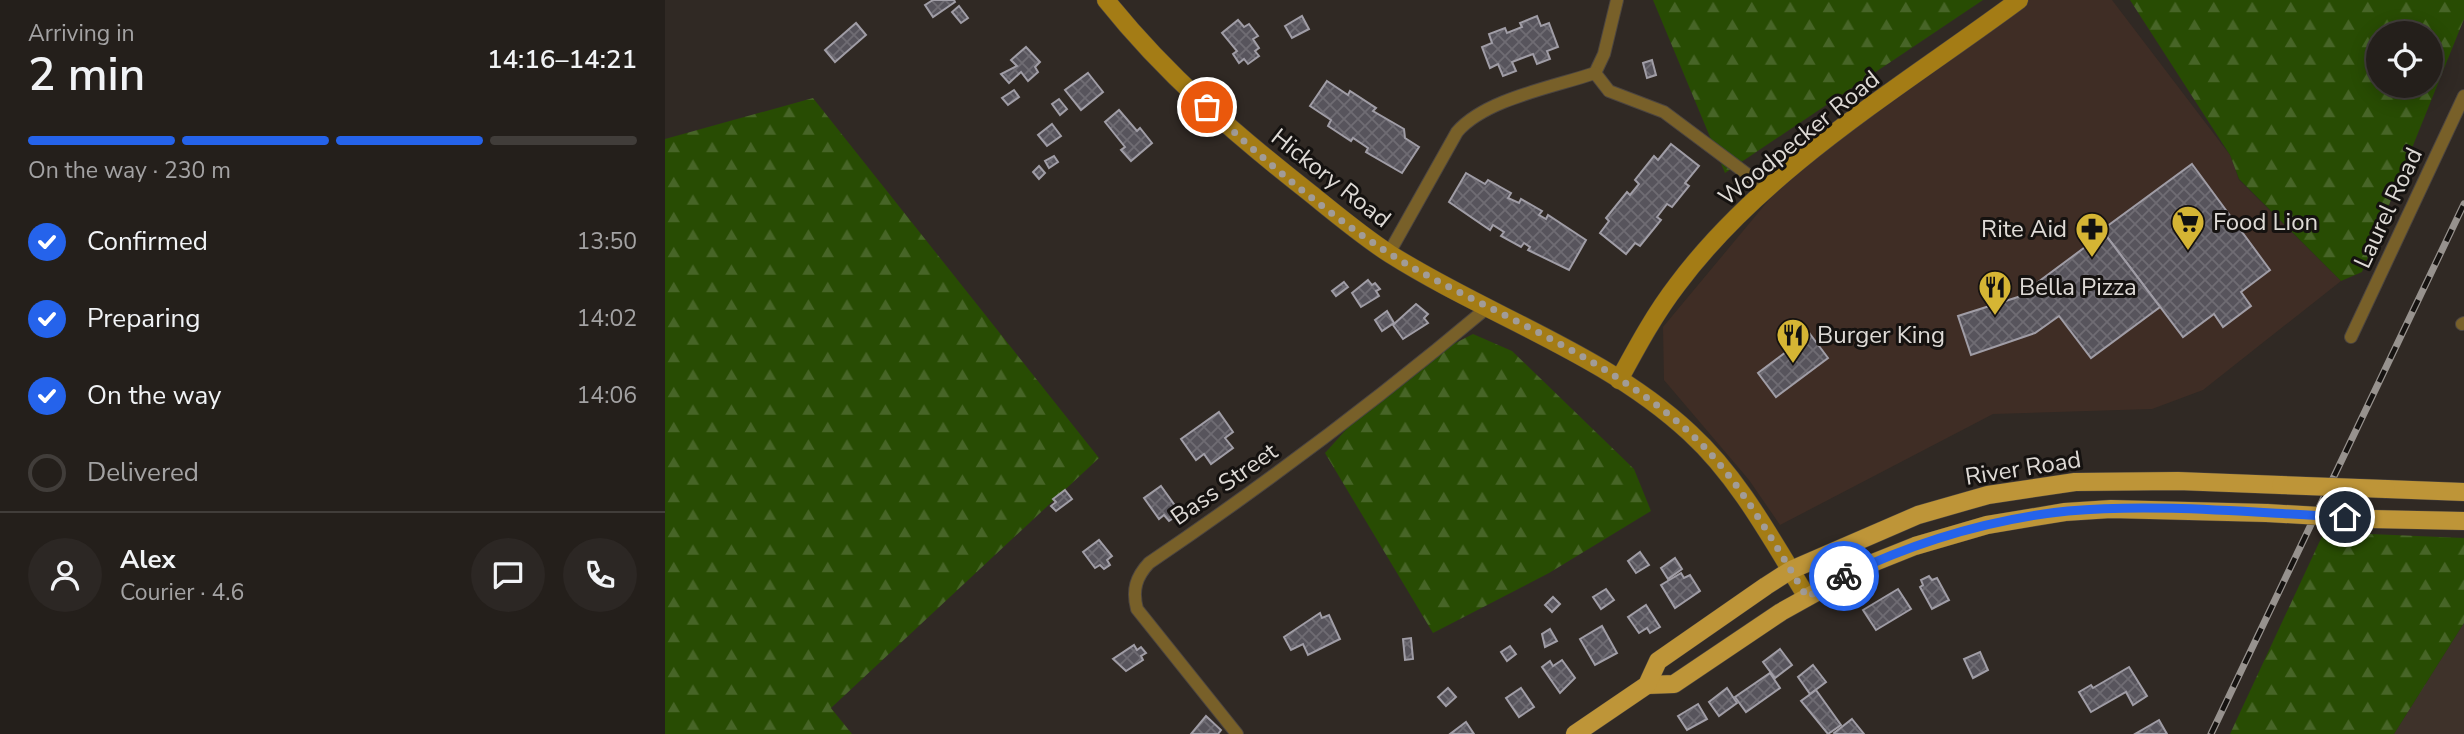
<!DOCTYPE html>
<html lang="en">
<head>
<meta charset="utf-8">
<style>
	body { margin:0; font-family:"Nunito Sans",sans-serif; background:#2c2724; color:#f1f3f6; height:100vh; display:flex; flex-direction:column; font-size:26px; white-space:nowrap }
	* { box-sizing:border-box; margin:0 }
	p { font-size:23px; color:#a3a2a3 }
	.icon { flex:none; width:38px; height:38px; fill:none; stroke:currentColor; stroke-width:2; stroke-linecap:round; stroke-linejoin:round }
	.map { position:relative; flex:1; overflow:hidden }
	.sheet { display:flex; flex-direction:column; background:#241f1b; width:665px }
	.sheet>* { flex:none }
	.buttons { position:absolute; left:1701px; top:21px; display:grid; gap:14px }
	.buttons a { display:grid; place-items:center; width:77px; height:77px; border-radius:50%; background:#241f1b; box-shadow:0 4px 18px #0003,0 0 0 2px #413d3a; font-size:35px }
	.pin { position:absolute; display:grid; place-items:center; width:60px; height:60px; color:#fff; margin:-30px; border:4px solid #fff; border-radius:50%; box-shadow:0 2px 7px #0007 }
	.courier { position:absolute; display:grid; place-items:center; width:70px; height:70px; margin:-35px; border:5px solid #2563eb; border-radius:50%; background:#fff; color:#222; box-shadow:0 2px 9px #0007 }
	.headline em { font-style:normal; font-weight:600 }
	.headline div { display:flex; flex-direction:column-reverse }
	.headline { display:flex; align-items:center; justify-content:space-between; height:119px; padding:0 28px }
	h1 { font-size:46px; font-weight:600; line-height:52px }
	.bar { display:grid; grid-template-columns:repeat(4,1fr); gap:10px 7px; align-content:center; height:84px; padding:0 28px }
	.bar i { height:9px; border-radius:5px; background:#413d3a }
	.bar .current { background:#2563eb }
	.bar p { grid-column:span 4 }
	.line { display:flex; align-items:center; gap:18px; padding:0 28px; border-top:2px solid #413d3a }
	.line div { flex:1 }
	.round { display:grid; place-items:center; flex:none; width:74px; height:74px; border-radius:37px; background:#2c2724 }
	ol { padding:0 28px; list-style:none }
	li { display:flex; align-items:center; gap:21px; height:77px }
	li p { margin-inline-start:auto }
	li .icon { padding:7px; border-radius:50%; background:#2563eb; color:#fff; stroke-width:4 }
	li:last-child { color:#a3a2a3 }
	li i { width:38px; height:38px; border:4px solid #413d3a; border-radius:50% }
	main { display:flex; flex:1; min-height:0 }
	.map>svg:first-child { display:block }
	.commercial { fill:#3f2d25 }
	.built { fill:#3e322a }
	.forest { fill:url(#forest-firs); fill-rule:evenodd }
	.building { fill:url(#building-cross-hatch); stroke:#a09da6; stroke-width:2 }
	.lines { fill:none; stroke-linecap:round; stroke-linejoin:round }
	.street-casing { stroke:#4c4540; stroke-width:14 }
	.secondary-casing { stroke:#4c4540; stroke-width:19 }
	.primary-casing { stroke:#4c4540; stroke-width:19 }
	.street { stroke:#786029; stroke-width:12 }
	.secondary { stroke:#a47c15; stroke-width:18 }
	.primary { stroke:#be9538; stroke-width:18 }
	.rail-casing { stroke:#97928e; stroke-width:7 }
	.rail { stroke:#151210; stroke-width:4.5; stroke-dasharray:13; stroke-linecap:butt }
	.primary-bridge-casing { stroke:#4c4540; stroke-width:19; stroke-linecap:butt }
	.primary-bridge { stroke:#be9538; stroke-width:18 }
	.done { stroke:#a19c98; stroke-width:7; stroke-dasharray:0 12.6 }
	.route { stroke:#2563eb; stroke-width:9 }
	.labels { text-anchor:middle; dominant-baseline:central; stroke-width:6; stroke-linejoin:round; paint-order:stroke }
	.street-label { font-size:24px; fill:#dedad6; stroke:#151210 }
	.poi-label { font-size:24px; fill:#dedad6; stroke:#151210; text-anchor:start }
</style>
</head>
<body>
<main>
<section class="sheet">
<div class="headline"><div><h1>2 min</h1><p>Arriving in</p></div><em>14:16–14:21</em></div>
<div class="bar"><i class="current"></i><i class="current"></i><i class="current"></i><i></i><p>On the way · 230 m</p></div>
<ol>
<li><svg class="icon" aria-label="check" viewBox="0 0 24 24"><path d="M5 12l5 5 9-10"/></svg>Confirmed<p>13:50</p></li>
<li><svg class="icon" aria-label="check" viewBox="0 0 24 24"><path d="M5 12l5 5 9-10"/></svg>Preparing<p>14:02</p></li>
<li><svg class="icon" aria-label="check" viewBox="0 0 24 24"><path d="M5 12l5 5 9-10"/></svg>On the way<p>14:06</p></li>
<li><i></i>Delivered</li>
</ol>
<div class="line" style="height:126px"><a class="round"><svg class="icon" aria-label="person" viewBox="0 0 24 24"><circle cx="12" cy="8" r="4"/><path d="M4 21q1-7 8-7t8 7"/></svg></a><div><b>Alex</b><p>Courier · 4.6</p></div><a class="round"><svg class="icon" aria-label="chat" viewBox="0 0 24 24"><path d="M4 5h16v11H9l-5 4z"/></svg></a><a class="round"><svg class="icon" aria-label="phone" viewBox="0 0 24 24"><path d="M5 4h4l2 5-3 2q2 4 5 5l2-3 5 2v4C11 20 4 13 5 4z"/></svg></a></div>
</section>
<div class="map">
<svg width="1799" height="734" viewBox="0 0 1799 734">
	<defs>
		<pattern id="forest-firs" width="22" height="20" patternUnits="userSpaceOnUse" patternTransform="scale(1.75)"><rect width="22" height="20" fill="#284c03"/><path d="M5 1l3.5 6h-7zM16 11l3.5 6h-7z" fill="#476527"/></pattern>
		<pattern id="building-cross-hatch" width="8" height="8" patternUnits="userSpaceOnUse" patternTransform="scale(1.75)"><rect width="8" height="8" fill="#57545c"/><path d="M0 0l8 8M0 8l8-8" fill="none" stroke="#6f6c73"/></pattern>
	</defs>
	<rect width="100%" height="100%" fill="#302924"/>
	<!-- commercial -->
	<polygon class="commercial" points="1353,0 1447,0 1565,155 1574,180 1676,281 1538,390 1487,409 1328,414 1115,525 1084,480 999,380 998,327 1138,159"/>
	<!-- built -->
	<polygon class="built" points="1799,623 1799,734 1729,734"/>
	<!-- forest -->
	<g class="forest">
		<polygon points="988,0 1318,0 1060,173"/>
		<path d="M1465 0H1799V19L1697 272 1676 281 1574 179 1565 155ZM1713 33H1766V86H1713Z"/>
		<polygon points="148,98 434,458 166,708 187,734 0,734 0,139"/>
		<polygon points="808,334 847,351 969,469 986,511 884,573 768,633 660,453 732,373"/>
		<polygon points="1659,532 1799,538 1799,623 1729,734 1565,734"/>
	</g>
	<!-- building -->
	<g class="building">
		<polygon points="268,0 289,0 290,2 268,17 260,5"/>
		<polygon points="294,6 303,18 296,23 287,12"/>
		<polygon points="637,16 644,29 627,38 620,26"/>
		<polygon points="872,16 876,26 884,23 893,47 882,51 885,59 872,64 868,54 847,62 851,71 838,76 833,64 825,68 817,47 827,43 824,34 840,28 842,33 857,27 855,23"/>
		<polygon points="573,20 579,27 584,24 593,36 588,39 594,48 590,51 594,56 583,64 579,59 574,63 568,54 572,51 557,33"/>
		<polygon points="191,23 201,35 170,62 160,50"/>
		<polygon points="361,47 375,62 370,67 373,72 363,81 356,72 344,83 336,74 352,66 346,60"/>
		<polygon points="987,60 991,75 982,78 978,63"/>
		<polygon points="423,73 438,92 416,110 400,90"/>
		<polygon points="662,81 683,95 685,91 711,108 708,111 739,129 740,138 754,147 737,173 701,152 703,148 688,138 686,141 663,126 666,120 645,106"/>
		<polygon points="349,90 354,97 343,105 337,98"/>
		<polygon points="394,99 402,109 395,115 387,104"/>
		<polygon points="454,110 472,131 475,128 487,143 466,161 456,150 460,147 440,122"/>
		<polygon points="387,124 396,136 382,146 373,135"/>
		<polygon points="1006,144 1034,166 1020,183 1024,186 1007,207 1002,204 992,217 996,220 975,246 970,243 961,254 935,233 944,221 941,218 962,192 965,195 974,184 970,180 989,156 993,160"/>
		<polygon points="389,156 393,162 384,168 380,161"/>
		<polygon points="1527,164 1605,270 1576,292 1586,306 1558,327 1549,314 1518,337 1437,230"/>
		<polygon points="374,166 380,173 374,179 368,172"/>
		<polygon points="801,173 820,184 823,180 846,193 843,198 854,203 856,199 877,211 874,215 881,219 883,215 921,240 904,270 863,250 865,247 859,243 856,247 836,236 839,232 828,225 825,230 784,202"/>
		<polygon points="1439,233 1495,307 1426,358 1394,316 1370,333 1306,355 1293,316 1353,297"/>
		<polygon points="703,280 707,285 710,283 715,289 711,291 714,296 696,307 687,293"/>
		<polygon points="679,282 683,287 671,296 667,291"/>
		<polygon points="751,304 763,314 759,318 763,323 738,339 728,325"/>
		<polygon points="722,311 729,323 717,331 710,320"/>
		<polygon points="1145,334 1163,358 1111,397 1093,373"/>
		<polygon points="554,412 568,432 560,438 568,448 546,464 539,454 531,460 516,439"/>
		<polygon points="496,486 511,507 506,510 510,517 504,521 499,515 494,519 479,498"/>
		<polygon points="400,490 407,499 391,511 386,506 391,502 388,499"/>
		<polygon points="434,540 447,556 442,560 445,565 439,569 435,565 430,568 418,552"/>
		<polygon points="975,552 984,565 971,573 963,561"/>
		<polygon points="1010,558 1017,569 1003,579 996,568"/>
		<polygon points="1016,573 1019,578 1025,575 1035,591 1010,608 996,585"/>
		<polygon points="1264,576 1267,580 1272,578 1284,600 1267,609 1255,587 1258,585 1256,580"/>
		<polygon points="941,589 949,600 936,609 928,597"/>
		<polygon points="1233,589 1246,609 1211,630 1198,610"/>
		<polygon points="888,597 895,604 887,612 880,605"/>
		<polygon points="981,605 995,627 985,633 982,628 974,633 963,617"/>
		<polygon points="655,613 657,618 664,615 675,639 643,655 638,644 626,650 619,637"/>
		<polygon points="937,626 952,653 930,665 915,639"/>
		<polygon points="885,629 892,641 880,647 877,634"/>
		<polygon points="746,638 748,659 740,660 738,639"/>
		<polygon points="469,645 472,650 476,647 481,653 476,656 478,660 461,671 448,659"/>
		<polygon points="845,646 851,654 842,661 836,652"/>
		<polygon points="1115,649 1127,665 1110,678 1098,662"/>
		<polygon points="1315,652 1323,670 1308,678 1299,659"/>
		<polygon points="897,660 910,678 895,693 877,667 885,661 888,666"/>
		<polygon points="1148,665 1161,682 1145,694 1133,677"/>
		<polygon points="1464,667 1482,696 1468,705 1461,692 1426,712 1414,692 1426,685 1428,688"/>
		<polygon points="1105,673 1115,688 1081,712 1070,697"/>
		<polygon points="783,688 791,697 781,706 773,697"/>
		<polygon points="856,688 869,707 854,717 841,698"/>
		<polygon points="1062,688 1072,703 1054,716 1044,702"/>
		<polygon points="1151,690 1176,725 1163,734 1136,701"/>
		<polygon points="1033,704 1042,719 1022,730 1013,716"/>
		<polygon points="541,716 556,730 553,734 526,734"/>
		<polygon points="1187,719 1199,734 1170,734 1169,733"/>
		<polygon points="1494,720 1502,734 1470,734"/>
		<polygon points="801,722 809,734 785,734"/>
	</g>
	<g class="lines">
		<defs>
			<g id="street">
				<polyline points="930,73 939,54 952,0"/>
				<path d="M724 253 792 132C820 99 889 87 930 73L944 91 999 112 1102 189"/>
				<polyline points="1797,324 1799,323"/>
				<polyline points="1686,337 1799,96"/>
				<path d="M572 734 472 609C467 590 471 577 484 563 602 483 715 398 823 307"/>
			</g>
			<g id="secondary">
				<path d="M441 0C500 74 571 135 645 193 671 214 697 236 725 254 823 316 939 353 1025 433 1074 478 1107 540 1142 597"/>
				<path d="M954 380C972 347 989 315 1012 285 1099 168 1238 86 1354 0"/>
			</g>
			<g id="primary">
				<polyline points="1721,489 1799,492"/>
				<polyline points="1706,519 1799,521"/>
				<polyline points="982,685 1009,684 1116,612 1195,568 1250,546 1322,525 1400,512 1446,509 1602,513"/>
				<polyline points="910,734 982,685 993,661 1101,586 1126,570 1253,515 1323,495 1410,482 1513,481 1616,485"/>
			</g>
		</defs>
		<!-- street casing -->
		<use href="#street" class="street-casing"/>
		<!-- secondary casing -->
		<use href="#secondary" class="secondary-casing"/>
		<!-- primary casing -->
		<use href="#primary" class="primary-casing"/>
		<!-- street -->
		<use href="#street" class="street"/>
		<!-- secondary -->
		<use href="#secondary" class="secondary"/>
		<!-- primary -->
		<use href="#primary" class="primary"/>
		<defs>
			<polyline id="rail" points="1546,734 1799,204"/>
		</defs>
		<!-- rail casing -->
		<use href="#rail" class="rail-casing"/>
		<!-- rail -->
		<use href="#rail" class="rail"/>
		<defs>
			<g id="primary-bridge">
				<polyline points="1616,485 1721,489"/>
				<polyline points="1602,513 1706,519"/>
			</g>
		</defs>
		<!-- primary-bridge casing -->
		<use href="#primary-bridge" class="primary-bridge-casing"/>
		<!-- primary-bridge -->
		<use href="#primary-bridge" class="primary-bridge"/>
	</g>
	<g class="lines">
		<!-- done -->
		<path class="done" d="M542 107C600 162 682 231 752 270 844 320 947 361 1025 433 1074 478 1107 540 1142 597L1179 576"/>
		<!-- route -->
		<path class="route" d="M1179 576C1248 543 1326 519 1403 511 1494 503 1588 513 1680 517"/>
	</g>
	<!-- icons -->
	<defs>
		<symbol id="supermarket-pin" viewBox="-11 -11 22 30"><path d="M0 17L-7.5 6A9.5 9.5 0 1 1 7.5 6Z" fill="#d5b534" stroke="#151210"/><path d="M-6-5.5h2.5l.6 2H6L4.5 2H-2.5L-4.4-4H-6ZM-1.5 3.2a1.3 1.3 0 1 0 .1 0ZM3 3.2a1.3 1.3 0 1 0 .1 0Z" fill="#111"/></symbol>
		<symbol id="pharmacy-pin" viewBox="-11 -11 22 30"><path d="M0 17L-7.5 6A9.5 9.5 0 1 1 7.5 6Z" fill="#d5b534" stroke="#151210"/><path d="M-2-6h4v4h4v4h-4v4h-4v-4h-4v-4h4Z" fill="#111"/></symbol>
		<symbol id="restaurant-pin" viewBox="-11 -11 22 30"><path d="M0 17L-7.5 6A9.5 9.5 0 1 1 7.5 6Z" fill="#d5b534" stroke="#151210"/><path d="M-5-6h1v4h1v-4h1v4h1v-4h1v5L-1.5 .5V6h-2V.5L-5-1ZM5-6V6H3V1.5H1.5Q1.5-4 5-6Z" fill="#111"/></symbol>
	</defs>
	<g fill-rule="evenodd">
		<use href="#supermarket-pin" x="1504" y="203" width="38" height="52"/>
		<use href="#pharmacy-pin" x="1408" y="210" width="38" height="52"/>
		<use href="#restaurant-pin" x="1311" y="268" width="38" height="52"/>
		<use href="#restaurant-pin" x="1109" y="316" width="38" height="52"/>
	</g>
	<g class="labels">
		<!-- street labels -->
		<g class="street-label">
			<text transform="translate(1134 138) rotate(-39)">Woodpecker Road</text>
			<text transform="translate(666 178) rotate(38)">Hickory Road</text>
			<text transform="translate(1723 208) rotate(-65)">Laurel Road</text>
			<text transform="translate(1358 468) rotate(-9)">River Road</text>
			<text transform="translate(559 484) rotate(-35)">Bass Street</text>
		</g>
		<!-- poi labels -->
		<g class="poi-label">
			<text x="1548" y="222">Food Lion</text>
			<text x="1402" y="229" text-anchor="end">Rite Aid</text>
			<text x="1354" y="287">Bella Pizza</text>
			<text x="1152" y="335">Burger King</text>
		</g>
	</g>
</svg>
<div class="buttons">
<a><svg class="icon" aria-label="locate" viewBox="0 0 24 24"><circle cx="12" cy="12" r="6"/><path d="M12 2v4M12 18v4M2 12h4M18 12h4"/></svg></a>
</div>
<div class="pin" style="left:542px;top:107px;background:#ea580c"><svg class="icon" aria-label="bag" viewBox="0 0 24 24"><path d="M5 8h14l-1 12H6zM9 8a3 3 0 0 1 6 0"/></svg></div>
<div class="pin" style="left:1680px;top:517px;background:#1f2937"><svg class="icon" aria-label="home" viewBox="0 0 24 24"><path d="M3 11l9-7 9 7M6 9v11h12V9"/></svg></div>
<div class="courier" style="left:1179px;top:576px"><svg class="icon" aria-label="bike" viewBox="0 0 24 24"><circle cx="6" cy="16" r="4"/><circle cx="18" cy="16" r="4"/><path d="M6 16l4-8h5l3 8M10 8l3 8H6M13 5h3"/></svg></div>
</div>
</main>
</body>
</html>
